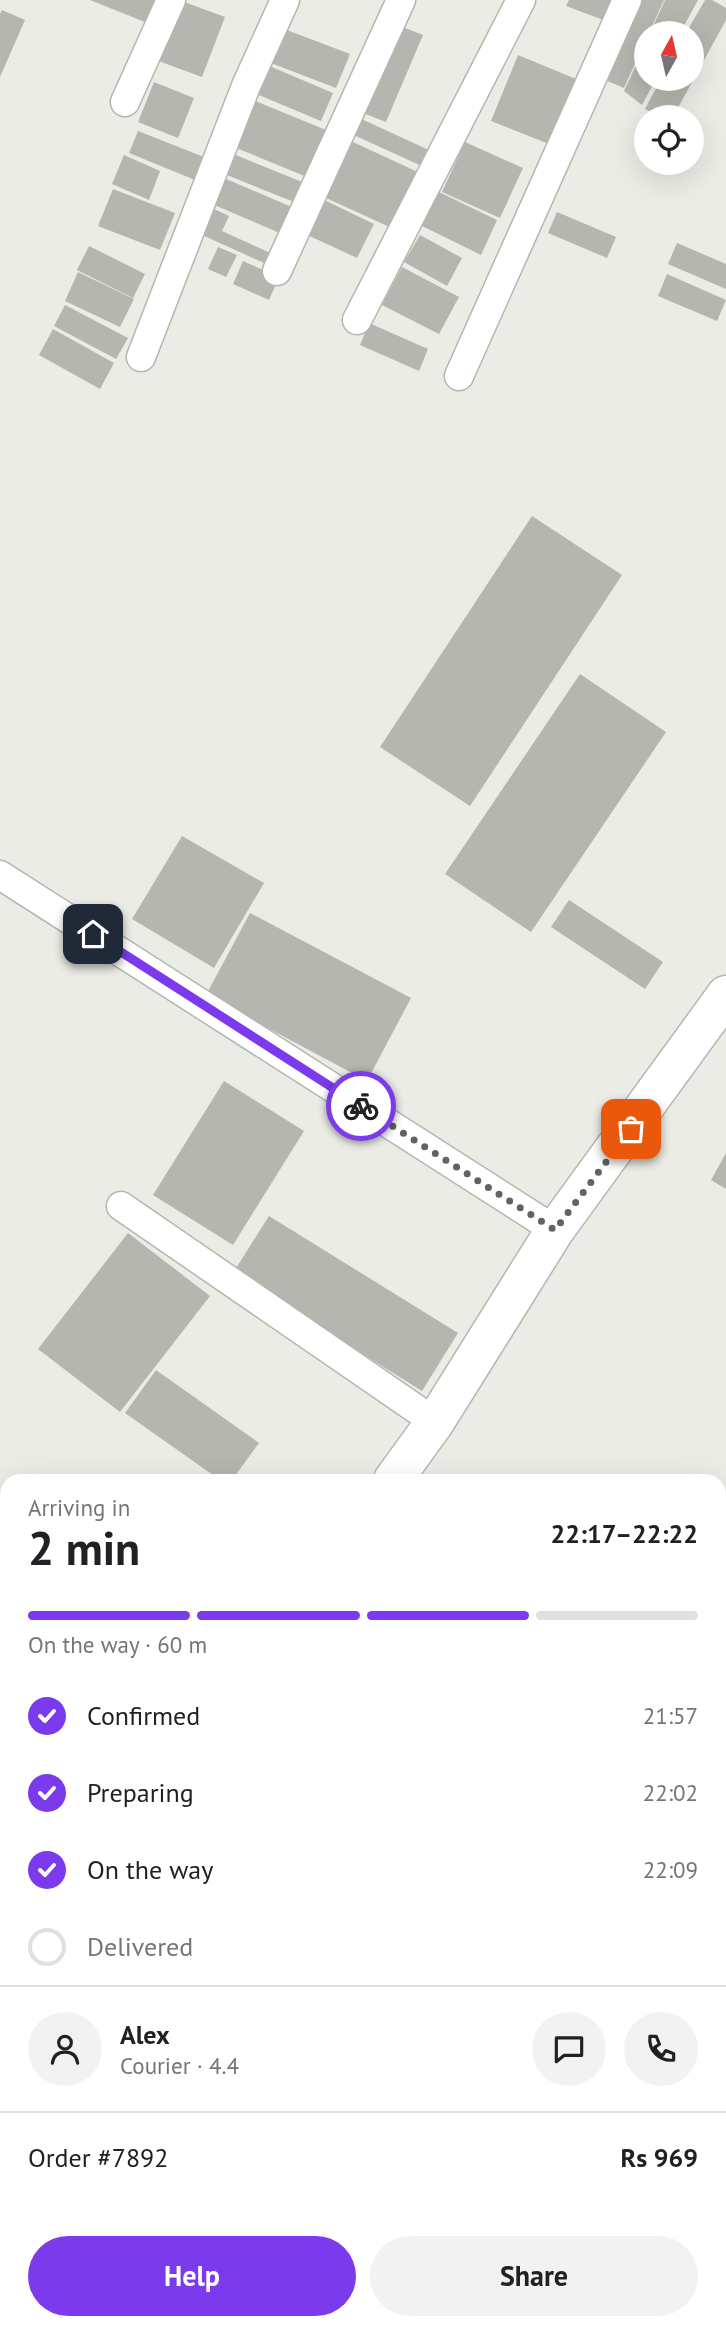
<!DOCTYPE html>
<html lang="en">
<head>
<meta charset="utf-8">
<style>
	body { margin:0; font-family:"PT Sans",sans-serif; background:#f2f2f2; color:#202124; height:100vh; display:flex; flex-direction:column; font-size:26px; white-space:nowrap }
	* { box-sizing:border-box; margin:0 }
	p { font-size:23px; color:#757577 }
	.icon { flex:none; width:38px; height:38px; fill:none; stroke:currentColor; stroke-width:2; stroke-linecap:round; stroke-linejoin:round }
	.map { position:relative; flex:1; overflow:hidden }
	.panel { position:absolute; left:0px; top:1474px; width:726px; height:856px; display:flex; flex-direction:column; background:#fff; border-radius:21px 21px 0 0; box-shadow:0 7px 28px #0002 }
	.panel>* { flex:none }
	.needle { width:46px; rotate:8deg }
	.fabs { position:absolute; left:634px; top:21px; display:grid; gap:14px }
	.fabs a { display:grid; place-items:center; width:70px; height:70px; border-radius:50%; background:#fff; box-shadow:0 7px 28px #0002; font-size:35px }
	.pin { position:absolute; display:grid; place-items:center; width:60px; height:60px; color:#fff; margin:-30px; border-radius:14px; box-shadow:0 4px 10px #0006 }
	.courier { position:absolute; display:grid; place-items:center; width:70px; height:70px; margin:-35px; border:5px solid #7c3aed; border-radius:50%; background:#fff; color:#222; box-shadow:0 2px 9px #0007 }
	.head em { font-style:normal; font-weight:700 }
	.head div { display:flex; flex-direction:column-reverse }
	.head { display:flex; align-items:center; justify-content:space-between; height:119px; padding:0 28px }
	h1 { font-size:46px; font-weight:700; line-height:52px }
	.bar { display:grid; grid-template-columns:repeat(4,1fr); gap:10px 7px; align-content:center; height:84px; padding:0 28px }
	.bar i { height:9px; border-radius:5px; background:#e0e0e0 }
	.bar .selected { background:#7c3aed }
	.bar p { grid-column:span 4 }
	.line { display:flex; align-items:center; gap:18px; padding:0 28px; border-top:2px solid #e0e0e0 }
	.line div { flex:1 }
	.round { display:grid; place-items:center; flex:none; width:74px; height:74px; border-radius:37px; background:#f2f2f2 }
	ol { padding:0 28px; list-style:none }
	li { display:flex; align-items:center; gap:21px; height:77px }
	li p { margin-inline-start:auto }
	li .icon { padding:7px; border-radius:50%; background:#7c3aed; color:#fff; stroke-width:4 }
	li:last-child { color:#757577 }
	li i { width:38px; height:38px; border:4px solid #e0e0e0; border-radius:50% }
	.cta { display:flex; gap:14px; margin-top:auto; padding:14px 28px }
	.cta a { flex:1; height:80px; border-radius:42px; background:#7c3aed; color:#fff; font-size:28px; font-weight:700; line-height:80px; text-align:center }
	.cta a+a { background:#f2f2f2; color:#202124 }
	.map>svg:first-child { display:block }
	.building { fill:#b5b6af }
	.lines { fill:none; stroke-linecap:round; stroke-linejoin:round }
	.minor-casing { stroke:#b5b6af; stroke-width:31 }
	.secondary-casing { stroke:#b5b6af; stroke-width:41 }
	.minor { stroke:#fff; stroke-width:28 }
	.secondary { stroke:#fff; stroke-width:38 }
	.done { stroke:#62635f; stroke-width:7; stroke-dasharray:0 12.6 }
	.route { stroke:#7c3aed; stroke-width:9 }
</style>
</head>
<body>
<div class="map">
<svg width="726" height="2329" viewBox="0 0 726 2329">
	<rect width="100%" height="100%" fill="#ebece5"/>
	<!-- building -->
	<g class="building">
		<polygon points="90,0 166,0 155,26"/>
		<polygon points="179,0 225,17 202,77 153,59"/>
		<polygon points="569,0 614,0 606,21 566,6"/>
		<polygon points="642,0 664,0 649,33 646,33 646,39 624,88 605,80"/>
		<polygon points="665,0 698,0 680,33 650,33"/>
		<polygon points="705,0 712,0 726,8 726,20 673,117 660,117 645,109 661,79 691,79 691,33 686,33"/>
		<polygon points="2,10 25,20 0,77 0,14"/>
		<polygon points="400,26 423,35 386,122 363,113"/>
		<polygon points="284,29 350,54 336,88 271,63"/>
		<polygon points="646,44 646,79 656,79 642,105 624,91"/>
		<polygon points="518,55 576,79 549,144 491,121"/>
		<polygon points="267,65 333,93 321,121 254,93"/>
		<polygon points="154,82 194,98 178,138 138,122"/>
		<polygon points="253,100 326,130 307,177 234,147"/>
		<polygon points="355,116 431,151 424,167 347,132"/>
		<polygon points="138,131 214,161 205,184 129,153"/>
		<polygon points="353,142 420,173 394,229 326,198"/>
		<polygon points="465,142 523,168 500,218 442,192"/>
		<polygon points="231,153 307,184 299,204 222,173"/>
		<polygon points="124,155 160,171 149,200 112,184"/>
		<polygon points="224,178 294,208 282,234 212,204"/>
		<polygon points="113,189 175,213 160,250 98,226"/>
		<polygon points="439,192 497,220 481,255 422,226"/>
		<polygon points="318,197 374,224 357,258 301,232"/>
		<polygon points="212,208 229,216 222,231 279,257 275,268 200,234"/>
		<polygon points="557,212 616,237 607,258 548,233"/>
		<polygon points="420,235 462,258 447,286 404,262"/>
		<polygon points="677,243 726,264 726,289 668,264"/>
		<polygon points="89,246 145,274 133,298 77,270"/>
		<polygon points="218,247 237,255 226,277 208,269"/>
		<polygon points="243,261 279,277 269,300 233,284"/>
		<polygon points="402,267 459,297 439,334 382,305"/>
		<polygon points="78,272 134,299 120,327 65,301"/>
		<polygon points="667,274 726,300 717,321 658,296"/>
		<polygon points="65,305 128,338 116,359 54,326"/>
		<polygon points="369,323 428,349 419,371 360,345"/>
		<polygon points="53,329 114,363 100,389 39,355"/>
		<polygon points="532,516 622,575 470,806 380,747"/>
		<polygon points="580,674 666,732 531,932 445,874"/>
		<polygon points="182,836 264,883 214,968 132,919"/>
		<polygon points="569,900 663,962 645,989 551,927"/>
		<polygon points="250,913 411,998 367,1081 206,995"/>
		<polygon points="224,1081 304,1131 233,1245 153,1195"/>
		<polygon points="726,1153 726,1189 711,1180"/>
		<polygon points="269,1216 458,1333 422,1391 233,1273"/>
		<polygon points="128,1233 210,1296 120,1412 38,1349"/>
		<polygon points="156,1370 259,1443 232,1480 220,1480 125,1413"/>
		<polygon points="0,1851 7,1854 7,1869 0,1884"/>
		<polygon points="0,2140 7,2144 7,2209 0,2205"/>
		<polygon points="0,2259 7,2264 7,2322 25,2322 20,2329 0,2329"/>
		<polygon points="183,2322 340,2322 336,2329 179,2329"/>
	</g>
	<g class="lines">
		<defs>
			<g id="minor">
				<polyline points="125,102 171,0"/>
				<polyline points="277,271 401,0"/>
				<polyline points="357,320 521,0"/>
				<polyline points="141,357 246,86 285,0"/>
				<polyline points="459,376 627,0"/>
				<polyline points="0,875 555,1230"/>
				<polyline points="121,1206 435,1422"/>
				<polyline points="707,2322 715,2329"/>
				<polyline points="374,2329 378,2322"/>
			</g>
			<g id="secondary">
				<polyline points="393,1480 435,1422 555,1230 726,995"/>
				<polyline points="0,2006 7,1996"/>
			</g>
		</defs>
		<!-- minor casing -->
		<use href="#minor" class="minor-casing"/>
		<!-- secondary casing -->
		<use href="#secondary" class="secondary-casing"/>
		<!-- minor -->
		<use href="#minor" class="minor"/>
		<!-- secondary -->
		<use href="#secondary" class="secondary"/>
	</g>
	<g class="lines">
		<!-- done -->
		<polyline class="done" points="361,1106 555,1230 631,1129"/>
		<!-- route -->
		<polyline class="route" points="93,934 361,1106"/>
	</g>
</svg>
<div class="fabs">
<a><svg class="needle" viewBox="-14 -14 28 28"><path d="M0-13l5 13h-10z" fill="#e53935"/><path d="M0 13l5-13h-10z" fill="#757577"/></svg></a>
<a><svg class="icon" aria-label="locate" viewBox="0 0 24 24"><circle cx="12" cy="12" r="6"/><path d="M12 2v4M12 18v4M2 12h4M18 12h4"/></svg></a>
</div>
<div class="pin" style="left:631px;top:1129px;background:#ea580c"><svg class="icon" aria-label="bag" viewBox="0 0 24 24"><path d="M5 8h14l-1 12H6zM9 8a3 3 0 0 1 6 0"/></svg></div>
<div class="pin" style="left:93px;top:934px;background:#1f2937"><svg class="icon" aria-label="home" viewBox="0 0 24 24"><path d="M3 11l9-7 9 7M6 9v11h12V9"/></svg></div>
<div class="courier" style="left:361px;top:1106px"><svg class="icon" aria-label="bike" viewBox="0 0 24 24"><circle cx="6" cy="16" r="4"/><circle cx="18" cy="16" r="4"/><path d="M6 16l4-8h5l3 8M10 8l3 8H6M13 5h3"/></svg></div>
<section class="panel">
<div class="head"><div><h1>2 min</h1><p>Arriving in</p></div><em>22:17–22:22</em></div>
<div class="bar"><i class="selected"></i><i class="selected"></i><i class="selected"></i><i></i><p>On the way · 60 m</p></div>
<ol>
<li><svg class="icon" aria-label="check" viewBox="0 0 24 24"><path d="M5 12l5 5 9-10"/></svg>Confirmed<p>21:57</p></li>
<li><svg class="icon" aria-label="check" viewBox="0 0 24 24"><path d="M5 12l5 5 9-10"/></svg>Preparing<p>22:02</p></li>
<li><svg class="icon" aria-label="check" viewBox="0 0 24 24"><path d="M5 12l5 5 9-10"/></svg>On the way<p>22:09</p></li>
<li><i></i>Delivered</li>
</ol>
<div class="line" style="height:126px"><a class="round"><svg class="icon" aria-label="person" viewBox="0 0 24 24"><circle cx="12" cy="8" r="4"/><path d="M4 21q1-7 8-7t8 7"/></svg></a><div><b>Alex</b><p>Courier · 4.4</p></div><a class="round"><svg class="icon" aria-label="chat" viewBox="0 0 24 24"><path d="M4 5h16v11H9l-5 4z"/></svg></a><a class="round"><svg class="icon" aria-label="phone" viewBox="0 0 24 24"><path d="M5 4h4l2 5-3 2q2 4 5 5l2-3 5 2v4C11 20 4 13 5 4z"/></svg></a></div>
<div class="line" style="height:91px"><div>Order #7892</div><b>Rs 969</b></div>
<div class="cta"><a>Help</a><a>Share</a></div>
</section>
</div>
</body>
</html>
